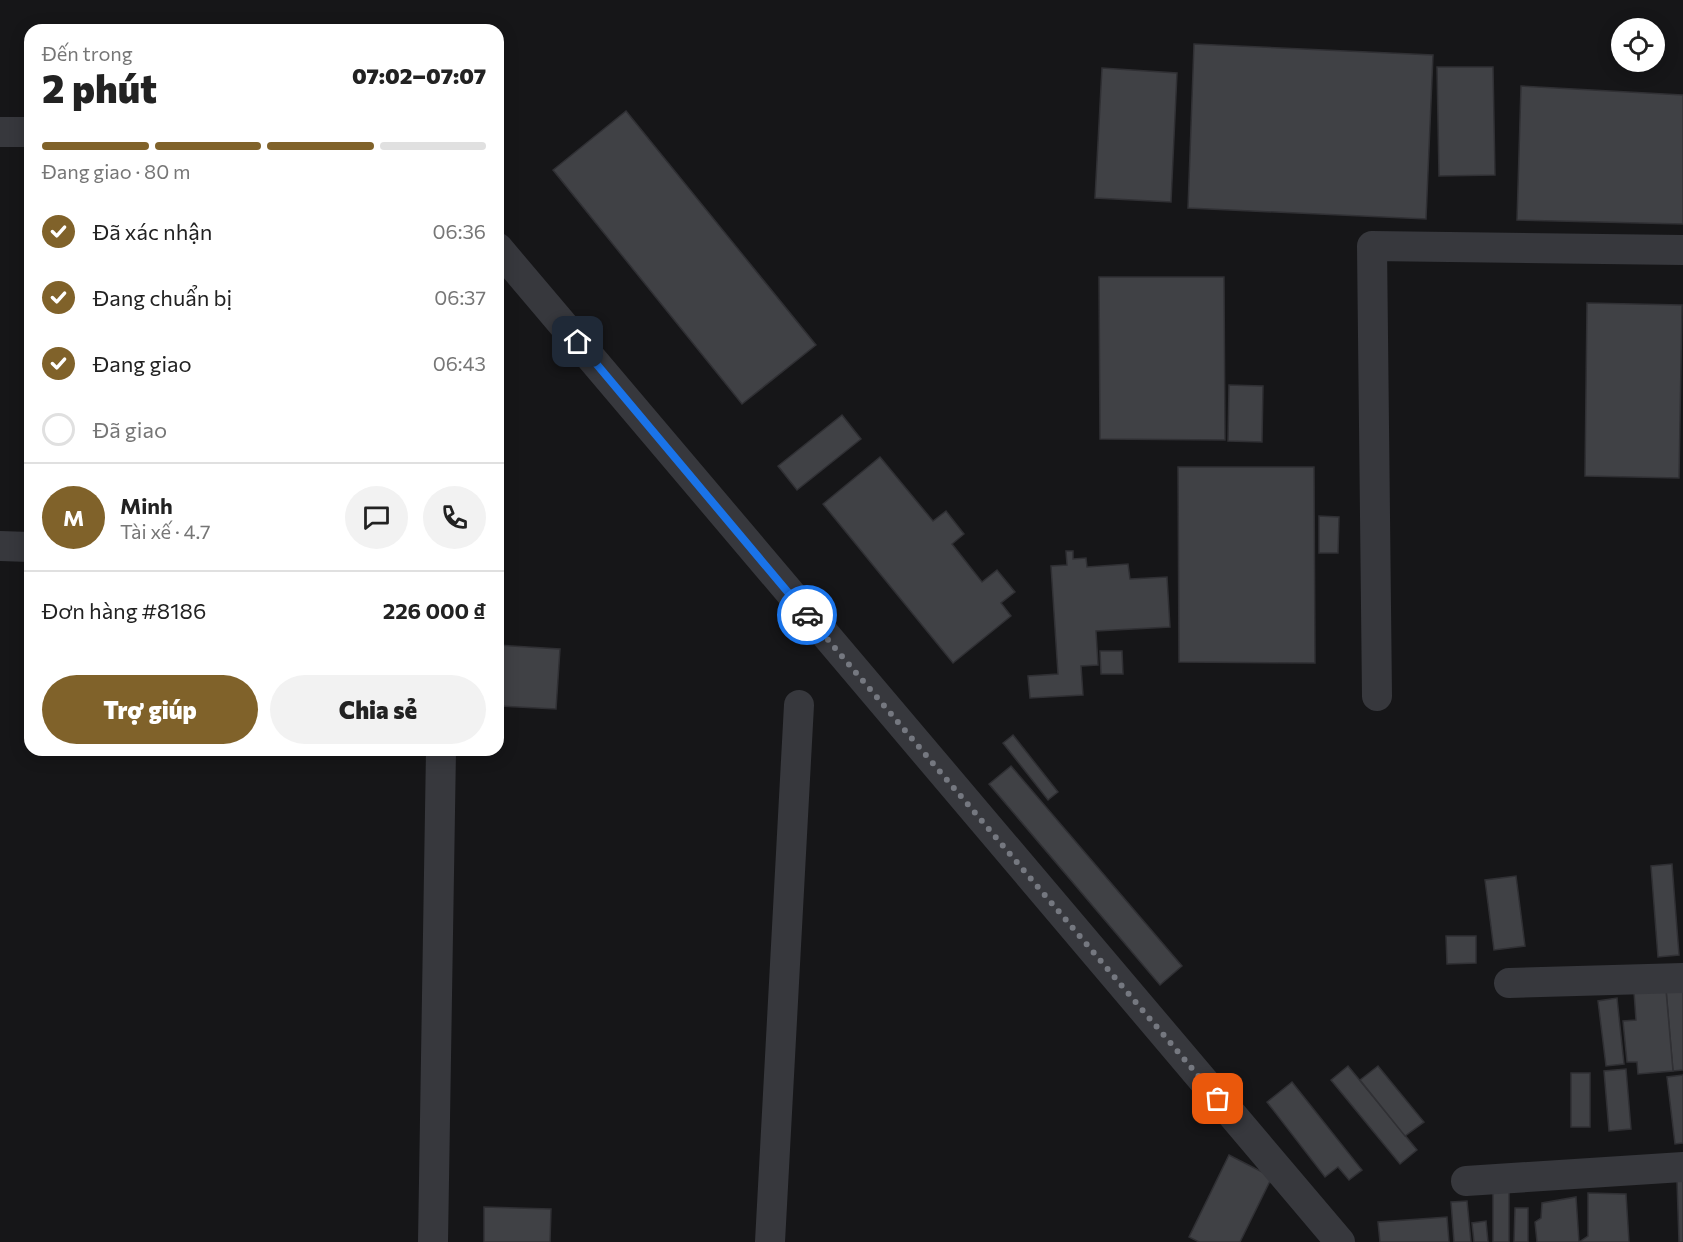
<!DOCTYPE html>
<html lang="vi">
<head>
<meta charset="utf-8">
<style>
	body { margin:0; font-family:Commissioner,sans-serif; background:#f2f2f2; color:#222; height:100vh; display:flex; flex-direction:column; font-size:22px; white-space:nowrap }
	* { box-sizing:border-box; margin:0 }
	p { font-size:20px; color:#767676 }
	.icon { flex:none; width:33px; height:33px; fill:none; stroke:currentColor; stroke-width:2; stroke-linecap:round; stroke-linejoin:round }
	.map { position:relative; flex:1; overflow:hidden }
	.side { position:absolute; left:24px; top:24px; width:480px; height:732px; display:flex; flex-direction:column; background:#fff; border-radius:18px; box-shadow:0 3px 15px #0003 }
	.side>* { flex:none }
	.fabs { position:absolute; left:1611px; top:18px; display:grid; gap:12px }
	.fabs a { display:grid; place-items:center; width:54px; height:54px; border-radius:50%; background:#fff; box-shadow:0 3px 15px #0003; font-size:30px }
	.pin { position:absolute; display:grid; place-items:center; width:51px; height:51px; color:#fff; margin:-26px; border-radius:12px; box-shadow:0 3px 9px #0006 }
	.courier { position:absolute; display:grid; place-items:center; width:60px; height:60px; margin:-30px; border:4px solid #1a73e8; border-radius:50%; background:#fff; color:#222; box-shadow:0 2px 8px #0007 }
	.summary em { font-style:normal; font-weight:800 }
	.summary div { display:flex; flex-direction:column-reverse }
	.summary { display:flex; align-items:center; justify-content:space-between; height:102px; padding:0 18px }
	h1 { font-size:39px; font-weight:800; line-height:45px }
	.bar { display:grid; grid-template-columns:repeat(4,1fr); gap:9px 6px; align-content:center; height:72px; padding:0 18px }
	.bar i { height:8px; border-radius:4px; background:#e0e0e0 }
	.bar .on { background:#80622a }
	.bar p { grid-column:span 4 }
	.line { display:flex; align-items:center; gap:15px; padding:0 18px; border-top:2px solid #e0e0e0 }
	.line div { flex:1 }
	.round { display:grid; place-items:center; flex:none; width:63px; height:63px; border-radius:32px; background:#f2f2f2 }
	ol { padding:0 18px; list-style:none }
	li { display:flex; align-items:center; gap:18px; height:66px }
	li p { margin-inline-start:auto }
	li .icon { padding:6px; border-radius:50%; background:#80622a; color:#fff; stroke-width:4 }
	li:last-child { color:#767676 }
	li i { width:33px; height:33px; border:3px solid #e0e0e0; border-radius:50% }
	.primary-button { display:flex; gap:12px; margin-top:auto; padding:12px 18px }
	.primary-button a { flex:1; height:69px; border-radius:36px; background:#80622a; color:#fff; font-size:24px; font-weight:800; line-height:69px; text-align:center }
	.primary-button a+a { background:#f2f2f2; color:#222 }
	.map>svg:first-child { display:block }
	.building { fill:#404145; stroke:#303034; stroke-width:1.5 }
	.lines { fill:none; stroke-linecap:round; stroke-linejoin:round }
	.minor { stroke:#37383d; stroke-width:30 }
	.done { stroke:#757880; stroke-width:6; stroke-dasharray:0 10.8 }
	.route { stroke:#1a73e8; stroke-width:8 }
</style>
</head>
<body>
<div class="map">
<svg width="1683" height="1242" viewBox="0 0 1683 1242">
	<rect width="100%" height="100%" fill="#161618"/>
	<!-- building -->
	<g class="building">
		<polygon points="1194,44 1433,55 1426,219 1188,208"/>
		<polygon points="1437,67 1493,67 1495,175 1439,176"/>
		<polygon points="1102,68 1177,73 1171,202 1095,198"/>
		<polygon points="1521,86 1683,95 1683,224 1517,220"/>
		<polygon points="626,111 816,345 742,404 553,170"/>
		<polygon points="1099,277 1224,277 1225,440 1100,439"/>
		<polygon points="1587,303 1682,305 1679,478 1585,476"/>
		<polygon points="1229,385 1263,386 1262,442 1228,441"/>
		<polygon points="842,415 861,439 797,490 778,466"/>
		<polygon points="880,457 933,521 946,511 964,534 952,544 982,582 997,570 1015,592 1001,603 1011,616 953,663 823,504"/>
		<polygon points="1178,467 1314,467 1315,663 1179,662"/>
		<polygon points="1319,516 1339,517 1338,553 1319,553"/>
		<polygon points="1066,551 1073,551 1073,559 1086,558 1087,567 1128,564 1130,579 1167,577 1170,627 1096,631 1098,665 1081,666 1083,695 1030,698 1028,676 1058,674 1051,566 1067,565"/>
		<polygon points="498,645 560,649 556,709 498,706"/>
		<polygon points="1100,651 1122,651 1123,674 1101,674"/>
		<polygon points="1013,735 1058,792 1048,800 1003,743"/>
		<polygon points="1011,766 1182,966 1160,985 989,784"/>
		<polygon points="1672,864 1679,955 1658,957 1651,866"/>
		<polygon points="1516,876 1525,946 1494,950 1485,880"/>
		<polygon points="1446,936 1476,936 1476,963 1447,964"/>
		<polygon points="1683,988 1683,1070 1673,1071 1666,990"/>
		<polygon points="1666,990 1673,1071 1638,1074 1637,1062 1627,1062 1623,1021 1636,1020 1634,992"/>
		<polygon points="1617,998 1624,1064 1606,1066 1598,1001"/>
		<polygon points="1348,1066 1417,1150 1400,1164 1331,1080"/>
		<polygon points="1378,1066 1424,1122 1405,1136 1360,1080"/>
		<polygon points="1626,1069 1631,1129 1609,1131 1604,1071"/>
		<rect x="1571" y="1073" width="19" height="54"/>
		<polygon points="1683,1075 1683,1143 1675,1144 1667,1077"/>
		<polygon points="1292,1082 1362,1170 1349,1180 1338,1167 1325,1177 1267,1102"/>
		<polygon points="1229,1155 1272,1177 1240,1242 1199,1242 1189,1237"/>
		<polygon points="1677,1181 1683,1181 1683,1242 1679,1242"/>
		<rect x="1493" y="1190" width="16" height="52"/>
		<polygon points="1588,1193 1626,1194 1629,1242 1537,1242 1535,1222 1541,1218 1542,1203 1576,1197 1579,1242 1588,1236"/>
		<polygon points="1467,1201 1471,1242 1454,1242 1451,1202"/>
		<polygon points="484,1207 551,1209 550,1242 484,1242"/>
		<polygon points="1515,1208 1528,1208 1528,1242 1514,1242"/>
		<polygon points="1447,1217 1449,1242 1380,1242 1378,1222"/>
		<polygon points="1486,1221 1488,1242 1474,1242 1472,1223"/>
	</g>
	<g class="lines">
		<!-- minor -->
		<g class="minor">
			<polyline points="0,132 30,132"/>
			<polyline points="498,248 1340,1242"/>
			<polyline points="0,546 30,547"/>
			<polyline points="1377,696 1372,246 1683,250"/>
			<polyline points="1509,983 1683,978"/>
			<polyline points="1466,1181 1683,1167"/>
			<polyline points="433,1242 441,750"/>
			<polyline points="770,1242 799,705"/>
		</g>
	</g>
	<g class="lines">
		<!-- done -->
		<polyline class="done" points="807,615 1218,1099"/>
		<!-- route -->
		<polyline class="route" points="578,342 807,615"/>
	</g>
</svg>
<div class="fabs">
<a><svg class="icon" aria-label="locate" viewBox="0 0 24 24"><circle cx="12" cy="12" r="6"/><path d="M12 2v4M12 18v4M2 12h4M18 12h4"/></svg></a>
</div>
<div class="pin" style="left:1218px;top:1099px;background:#ea580c"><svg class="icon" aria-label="bag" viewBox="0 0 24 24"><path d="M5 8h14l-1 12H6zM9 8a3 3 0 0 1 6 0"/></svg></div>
<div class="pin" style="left:578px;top:342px;background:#1f2937"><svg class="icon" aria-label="home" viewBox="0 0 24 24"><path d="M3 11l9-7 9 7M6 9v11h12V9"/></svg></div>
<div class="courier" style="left:807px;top:615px"><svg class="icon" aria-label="car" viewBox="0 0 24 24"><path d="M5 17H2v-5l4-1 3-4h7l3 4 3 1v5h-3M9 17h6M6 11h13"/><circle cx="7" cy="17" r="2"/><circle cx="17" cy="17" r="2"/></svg></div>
<section class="side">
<div class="summary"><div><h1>2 phút</h1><p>Đến trong</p></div><em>07:02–07:07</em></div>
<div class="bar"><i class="on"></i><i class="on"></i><i class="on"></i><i></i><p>Đang giao · 80 m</p></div>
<ol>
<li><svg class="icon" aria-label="check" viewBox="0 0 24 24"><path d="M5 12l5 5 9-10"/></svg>Đã xác nhận<p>06:36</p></li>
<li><svg class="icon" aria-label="check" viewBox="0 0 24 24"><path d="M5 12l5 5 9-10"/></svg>Đang chuẩn bị<p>06:37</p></li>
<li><svg class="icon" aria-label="check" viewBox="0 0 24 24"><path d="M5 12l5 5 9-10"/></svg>Đang giao<p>06:43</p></li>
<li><i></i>Đã giao</li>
</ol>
<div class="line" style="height:108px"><b class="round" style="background:#80622a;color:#fff">M</b><div><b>Minh</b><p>Tài xế · 4.7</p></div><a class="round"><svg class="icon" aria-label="chat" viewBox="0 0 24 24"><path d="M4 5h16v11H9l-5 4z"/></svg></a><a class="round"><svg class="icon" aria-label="phone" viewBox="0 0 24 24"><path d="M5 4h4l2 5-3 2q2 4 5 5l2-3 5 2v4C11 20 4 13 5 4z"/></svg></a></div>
<div class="line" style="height:78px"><div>Đơn hàng #8186</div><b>226 000 ₫</b></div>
<div class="primary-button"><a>Trợ giúp</a><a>Chia sẻ</a></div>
</section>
</div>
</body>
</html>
